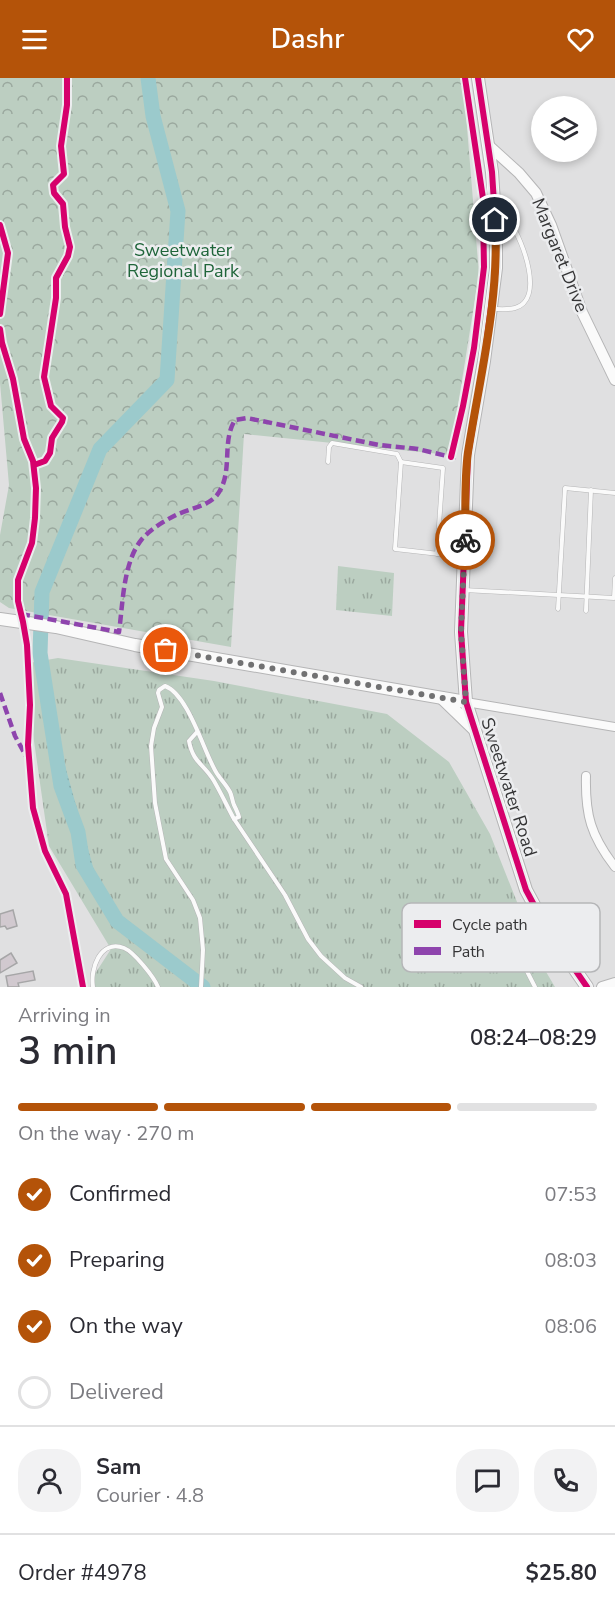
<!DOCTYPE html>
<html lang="en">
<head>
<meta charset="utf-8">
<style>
	body { margin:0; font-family:"Nunito Sans",sans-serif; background:#f2f2f3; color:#2b2b33; height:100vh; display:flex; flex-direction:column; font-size:22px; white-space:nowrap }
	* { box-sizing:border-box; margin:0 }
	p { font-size:20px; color:#7c7c81 }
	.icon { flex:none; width:33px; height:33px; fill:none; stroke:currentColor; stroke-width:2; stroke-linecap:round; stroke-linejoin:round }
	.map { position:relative; height:909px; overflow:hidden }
	.drawer { display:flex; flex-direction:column; background:#fff; flex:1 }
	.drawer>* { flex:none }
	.tools { position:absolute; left:531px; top:18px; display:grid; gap:12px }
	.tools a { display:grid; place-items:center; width:66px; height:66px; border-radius:50%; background:#fff; box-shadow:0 3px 9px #0003; font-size:30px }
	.pin { position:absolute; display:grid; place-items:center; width:51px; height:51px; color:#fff; margin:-26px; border:3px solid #fff; border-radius:50%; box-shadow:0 2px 6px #0007 }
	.courier { position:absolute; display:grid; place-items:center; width:60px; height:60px; margin:-30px; border:4px solid #b45309; border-radius:50%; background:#fff; color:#222; box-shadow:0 2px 8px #0007 }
	.headline em { font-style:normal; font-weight:600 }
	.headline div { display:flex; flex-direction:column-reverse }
	.headline { display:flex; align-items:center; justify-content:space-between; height:102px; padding:0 18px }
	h1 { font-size:39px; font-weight:600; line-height:45px }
	.bar { display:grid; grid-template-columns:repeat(4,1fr); gap:9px 6px; align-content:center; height:72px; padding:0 18px }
	.bar i { height:8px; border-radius:4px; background:#e1e1e2 }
	.bar .active { background:#b45309 }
	.bar p { grid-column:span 4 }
	.line { display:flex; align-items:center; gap:15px; padding:0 18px; border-top:2px solid #e1e1e2 }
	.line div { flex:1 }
	.round { display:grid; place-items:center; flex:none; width:63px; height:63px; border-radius:24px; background:#f2f2f3 }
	ol { padding:0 18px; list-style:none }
	li { display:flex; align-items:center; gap:18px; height:66px }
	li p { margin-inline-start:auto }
	li .icon { padding:6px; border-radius:50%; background:#b45309; color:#fff; stroke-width:4 }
	li:last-child { color:#7c7c81 }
	li i { width:33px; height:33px; border:3px solid #e1e1e2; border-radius:50% }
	header { display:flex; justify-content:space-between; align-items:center; height:78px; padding:0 18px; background:#b45309; color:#fff; font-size:27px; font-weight:600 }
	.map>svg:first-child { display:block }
	.grass { fill:url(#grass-tufts) }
	.park { fill:url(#park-crowns) }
	.water { fill:url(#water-rules) }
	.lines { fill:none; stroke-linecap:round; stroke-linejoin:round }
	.river { stroke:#9bcacc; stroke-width:15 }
	.building { fill:#d1c9cf; stroke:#a6a6a7; stroke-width:1.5 }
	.service-casing { stroke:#b5b5b6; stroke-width:5 }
	.minor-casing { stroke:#b5b5b6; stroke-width:10 }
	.tertiary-casing { stroke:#b5b5b6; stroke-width:12 }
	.secondary-casing { stroke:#b5b5b6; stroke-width:14 }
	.primary-casing { stroke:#b5b5b6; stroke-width:14 }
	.service { stroke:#fafafa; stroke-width:4 }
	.minor { stroke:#fafafa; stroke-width:8 }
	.tertiary { stroke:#fafafa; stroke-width:10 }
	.secondary { stroke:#fafafa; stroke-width:12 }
	.primary { stroke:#fafafa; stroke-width:12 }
	.quiet { stroke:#8e44ad; stroke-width:4.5; stroke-dasharray:9 4.5; stroke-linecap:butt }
	.cycleway-casing { stroke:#ecedef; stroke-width:10 }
	.cycleway { stroke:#d6006c; stroke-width:6 }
	.done { stroke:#717172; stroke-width:6; stroke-dasharray:0 10.8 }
	.route { stroke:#b45309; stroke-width:8 }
	.labels { text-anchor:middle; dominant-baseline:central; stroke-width:5; stroke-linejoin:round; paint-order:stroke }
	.park-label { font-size:18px; fill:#1f653a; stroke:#ecedef }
	.street-label { font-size:18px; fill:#353536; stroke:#ecedef }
	.key { fill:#ecedef; stroke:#b5b6b8; stroke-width:1.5 }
	.key-label { font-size:16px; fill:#353536 }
</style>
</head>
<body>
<header><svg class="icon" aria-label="menu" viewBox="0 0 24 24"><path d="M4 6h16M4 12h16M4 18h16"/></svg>Dashr<svg class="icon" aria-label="heart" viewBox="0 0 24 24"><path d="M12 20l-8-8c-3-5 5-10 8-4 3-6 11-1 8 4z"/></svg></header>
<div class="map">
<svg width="615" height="909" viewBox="0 0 615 909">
	<defs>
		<pattern id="grass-tufts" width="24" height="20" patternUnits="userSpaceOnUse" patternTransform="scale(1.5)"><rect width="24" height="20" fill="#bccec1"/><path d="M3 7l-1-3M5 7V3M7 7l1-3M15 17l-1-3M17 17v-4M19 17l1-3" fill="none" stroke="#9aa89e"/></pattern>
		<pattern id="park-crowns" width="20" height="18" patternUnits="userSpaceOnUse" patternTransform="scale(1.5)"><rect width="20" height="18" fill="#bccec1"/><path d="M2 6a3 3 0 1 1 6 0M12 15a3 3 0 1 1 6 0" fill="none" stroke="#9aa89e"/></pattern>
		<pattern id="water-rules" width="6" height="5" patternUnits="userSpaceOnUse" patternTransform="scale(1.5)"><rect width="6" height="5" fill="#9bcacc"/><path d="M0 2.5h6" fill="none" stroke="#7fa5a6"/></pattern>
	</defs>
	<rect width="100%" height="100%" fill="#e0e0e1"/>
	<!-- grass -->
	<g class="grass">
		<polygon points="338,488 394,495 392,538 336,532"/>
		<polygon points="58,580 214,603 387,636 449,684 490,756 542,887 555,909 92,909 91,902 111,871 49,768 23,586"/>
	</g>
	<!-- park -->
	<polygon class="park" points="0,0 463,0 479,196 450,377 244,356 231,569 9,530 0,524 0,457 9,407 0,305"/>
	<!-- water -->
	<polygon class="water" points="49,590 64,684 95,796 122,838 180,884 209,909 204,909 178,887 120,842 92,796 59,679 44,591"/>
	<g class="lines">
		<!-- river -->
		<polyline class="river" points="148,0 153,38 178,133 167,302 100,371 42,514 40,575 61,708 78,754 83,787 117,843 203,909"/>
	</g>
	<!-- building -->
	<g class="building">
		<polygon points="13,832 17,848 7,851 5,848 0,849 0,836"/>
		<polygon points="11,875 17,885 0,895 0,882"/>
		<polygon points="33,893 35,902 18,905 19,909 8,909 6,898"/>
	</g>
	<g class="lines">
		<defs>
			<g id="service">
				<path d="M492 231C499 231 508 232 515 230 545 222 523 163 511 146 508 141 503 137 499 132"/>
				<polyline points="328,384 329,369 332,365 397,376 401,384 395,471 448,477 461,477"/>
				<polyline points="401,384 443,390 437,476"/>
				<polyline points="464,512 614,520 615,500"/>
				<polyline points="558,531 565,410 615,415"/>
				<polyline points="586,533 591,412"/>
				<path d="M197 654 189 663C193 685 204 686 214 703 221 715 227 728 234 741L239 739C238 735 236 731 234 727 232 722 232 718 230 714 226 706 220 701 216 694 204 674 188 616 165 608L159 612 158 615 162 629 154 650 151 668 155 725 166 781 193 822 200 840 203 872 201 909"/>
				<polyline points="234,741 285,817 308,861 321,878 345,900 361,909"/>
				<polyline points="512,864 535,909"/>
				<path d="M93 909C90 891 100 861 124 870 134 874 154 899 158 909"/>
			</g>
			<g id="minor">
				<polyline points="466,624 615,649"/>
				<path d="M586 698C585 737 591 758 615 789"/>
			</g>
			<g id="tertiary">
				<polyline points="487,66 519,95 536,115 551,147 582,234 615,302"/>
				<polyline points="602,909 615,905"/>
			</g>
			<polyline id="secondary" points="466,624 461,554 468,377 484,283 496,190 496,156 492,94 478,0"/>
			<g id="primary">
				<polyline points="0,541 56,549 135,567 466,624 526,812 547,851 587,909"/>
				<polyline points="442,620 473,650"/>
			</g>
		</defs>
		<!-- service casing -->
		<use href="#service" class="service-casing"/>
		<!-- minor casing -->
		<use href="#minor" class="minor-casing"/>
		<!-- tertiary casing -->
		<use href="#tertiary" class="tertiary-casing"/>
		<!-- secondary casing -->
		<use href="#secondary" class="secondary-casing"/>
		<!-- primary casing -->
		<use href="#primary" class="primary-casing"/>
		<!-- service -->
		<use href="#service" class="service"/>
		<!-- minor -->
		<use href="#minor" class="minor"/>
		<!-- tertiary -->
		<use href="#tertiary" class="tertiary"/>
		<!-- secondary -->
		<use href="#secondary" class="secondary"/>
		<!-- primary -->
		<use href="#primary" class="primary"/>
		<!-- quiet -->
		<g class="quiet">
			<path d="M21 536 119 554C123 525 123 484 142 461 151 451 164 443 176 437 189 431 208 428 217 417 234 395 221 364 235 342L247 340 379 367 418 371 451 379H456"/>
			<polyline points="0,615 15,658 26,678"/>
		</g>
		<defs>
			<g id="cycleway">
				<polyline points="478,0 492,94 496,156 496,190 484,283 468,377 461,554 466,624 526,812 547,851 587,909"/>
				<polyline points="0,147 8,175 0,236"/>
				<polyline points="0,251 2,265 13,301 24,361 33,383 36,410 35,440 32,465 18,502 18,523 23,544 27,567 30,627 28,667 33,730 45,773 66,816 83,909"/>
				<polyline points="451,379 463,328 474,270 484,189 483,134 484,127 465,0"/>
				<polyline points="34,387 45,383 50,375 52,360 62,344 63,340 51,328 44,299 56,220 56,200 68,178 70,169 65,149 63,126 54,115 53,107 64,96 61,68 67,27 67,0"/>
			</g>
		</defs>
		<!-- cycleway casing -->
		<use href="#cycleway" class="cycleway-casing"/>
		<!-- cycleway -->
		<use href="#cycleway" class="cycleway"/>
	</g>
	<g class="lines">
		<!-- done -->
		<polyline class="done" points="166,572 466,624 461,554 465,462"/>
		<!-- route -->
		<path class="route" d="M465 462C466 433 464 403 468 374 480 298 500 220 495 142"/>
	</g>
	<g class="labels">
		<!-- park labels -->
		<g class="park-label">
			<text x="183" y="172">Sweetwater<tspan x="183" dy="21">Regional Park</tspan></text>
		</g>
		<!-- street labels -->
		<g class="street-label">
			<text transform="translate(560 177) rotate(68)">Margaret Drive</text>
			<text transform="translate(509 709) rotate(72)">Sweetwater Road</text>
		</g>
	</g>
	<!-- legend -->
	<rect x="402" y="825" width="198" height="69" rx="9" class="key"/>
	<rect x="414" y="842" width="27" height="8" fill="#d6006c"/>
	<rect x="414" y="869" width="27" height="8" fill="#8e44ad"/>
	<g class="key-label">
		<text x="452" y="852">Cycle path</text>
		<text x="452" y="879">Path</text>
	</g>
</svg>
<div class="tools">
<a><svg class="icon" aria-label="layers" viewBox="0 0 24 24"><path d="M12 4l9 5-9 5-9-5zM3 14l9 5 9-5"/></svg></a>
</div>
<div class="pin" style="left:166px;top:572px;background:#ea580c"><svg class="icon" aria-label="bag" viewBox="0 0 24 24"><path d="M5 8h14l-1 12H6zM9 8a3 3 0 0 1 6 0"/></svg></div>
<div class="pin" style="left:495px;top:142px;background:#1f2937"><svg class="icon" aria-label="home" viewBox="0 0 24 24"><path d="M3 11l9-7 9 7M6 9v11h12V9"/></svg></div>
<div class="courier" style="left:465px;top:462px"><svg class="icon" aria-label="bike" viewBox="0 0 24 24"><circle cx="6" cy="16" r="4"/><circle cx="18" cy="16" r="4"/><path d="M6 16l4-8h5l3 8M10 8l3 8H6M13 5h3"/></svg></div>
</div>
<section class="drawer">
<div class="headline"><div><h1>3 min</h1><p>Arriving in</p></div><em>08:24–08:29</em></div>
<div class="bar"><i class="active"></i><i class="active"></i><i class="active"></i><i></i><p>On the way · 270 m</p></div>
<ol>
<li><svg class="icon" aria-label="check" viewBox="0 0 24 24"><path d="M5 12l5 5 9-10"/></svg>Confirmed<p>07:53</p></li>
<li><svg class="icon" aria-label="check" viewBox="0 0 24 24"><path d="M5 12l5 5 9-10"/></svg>Preparing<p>08:03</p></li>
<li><svg class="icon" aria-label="check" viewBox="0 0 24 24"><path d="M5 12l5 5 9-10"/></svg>On the way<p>08:06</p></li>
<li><i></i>Delivered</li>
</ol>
<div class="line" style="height:108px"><a class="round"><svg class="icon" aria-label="person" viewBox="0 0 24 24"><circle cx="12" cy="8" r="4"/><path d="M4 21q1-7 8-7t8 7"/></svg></a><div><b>Sam</b><p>Courier · 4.8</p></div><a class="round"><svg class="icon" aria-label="chat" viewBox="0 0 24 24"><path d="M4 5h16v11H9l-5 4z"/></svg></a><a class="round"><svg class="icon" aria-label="phone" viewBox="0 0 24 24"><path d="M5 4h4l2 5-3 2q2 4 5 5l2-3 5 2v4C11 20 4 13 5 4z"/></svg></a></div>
<div class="line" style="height:78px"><div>Order #4978</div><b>$25.80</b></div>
</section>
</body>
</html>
